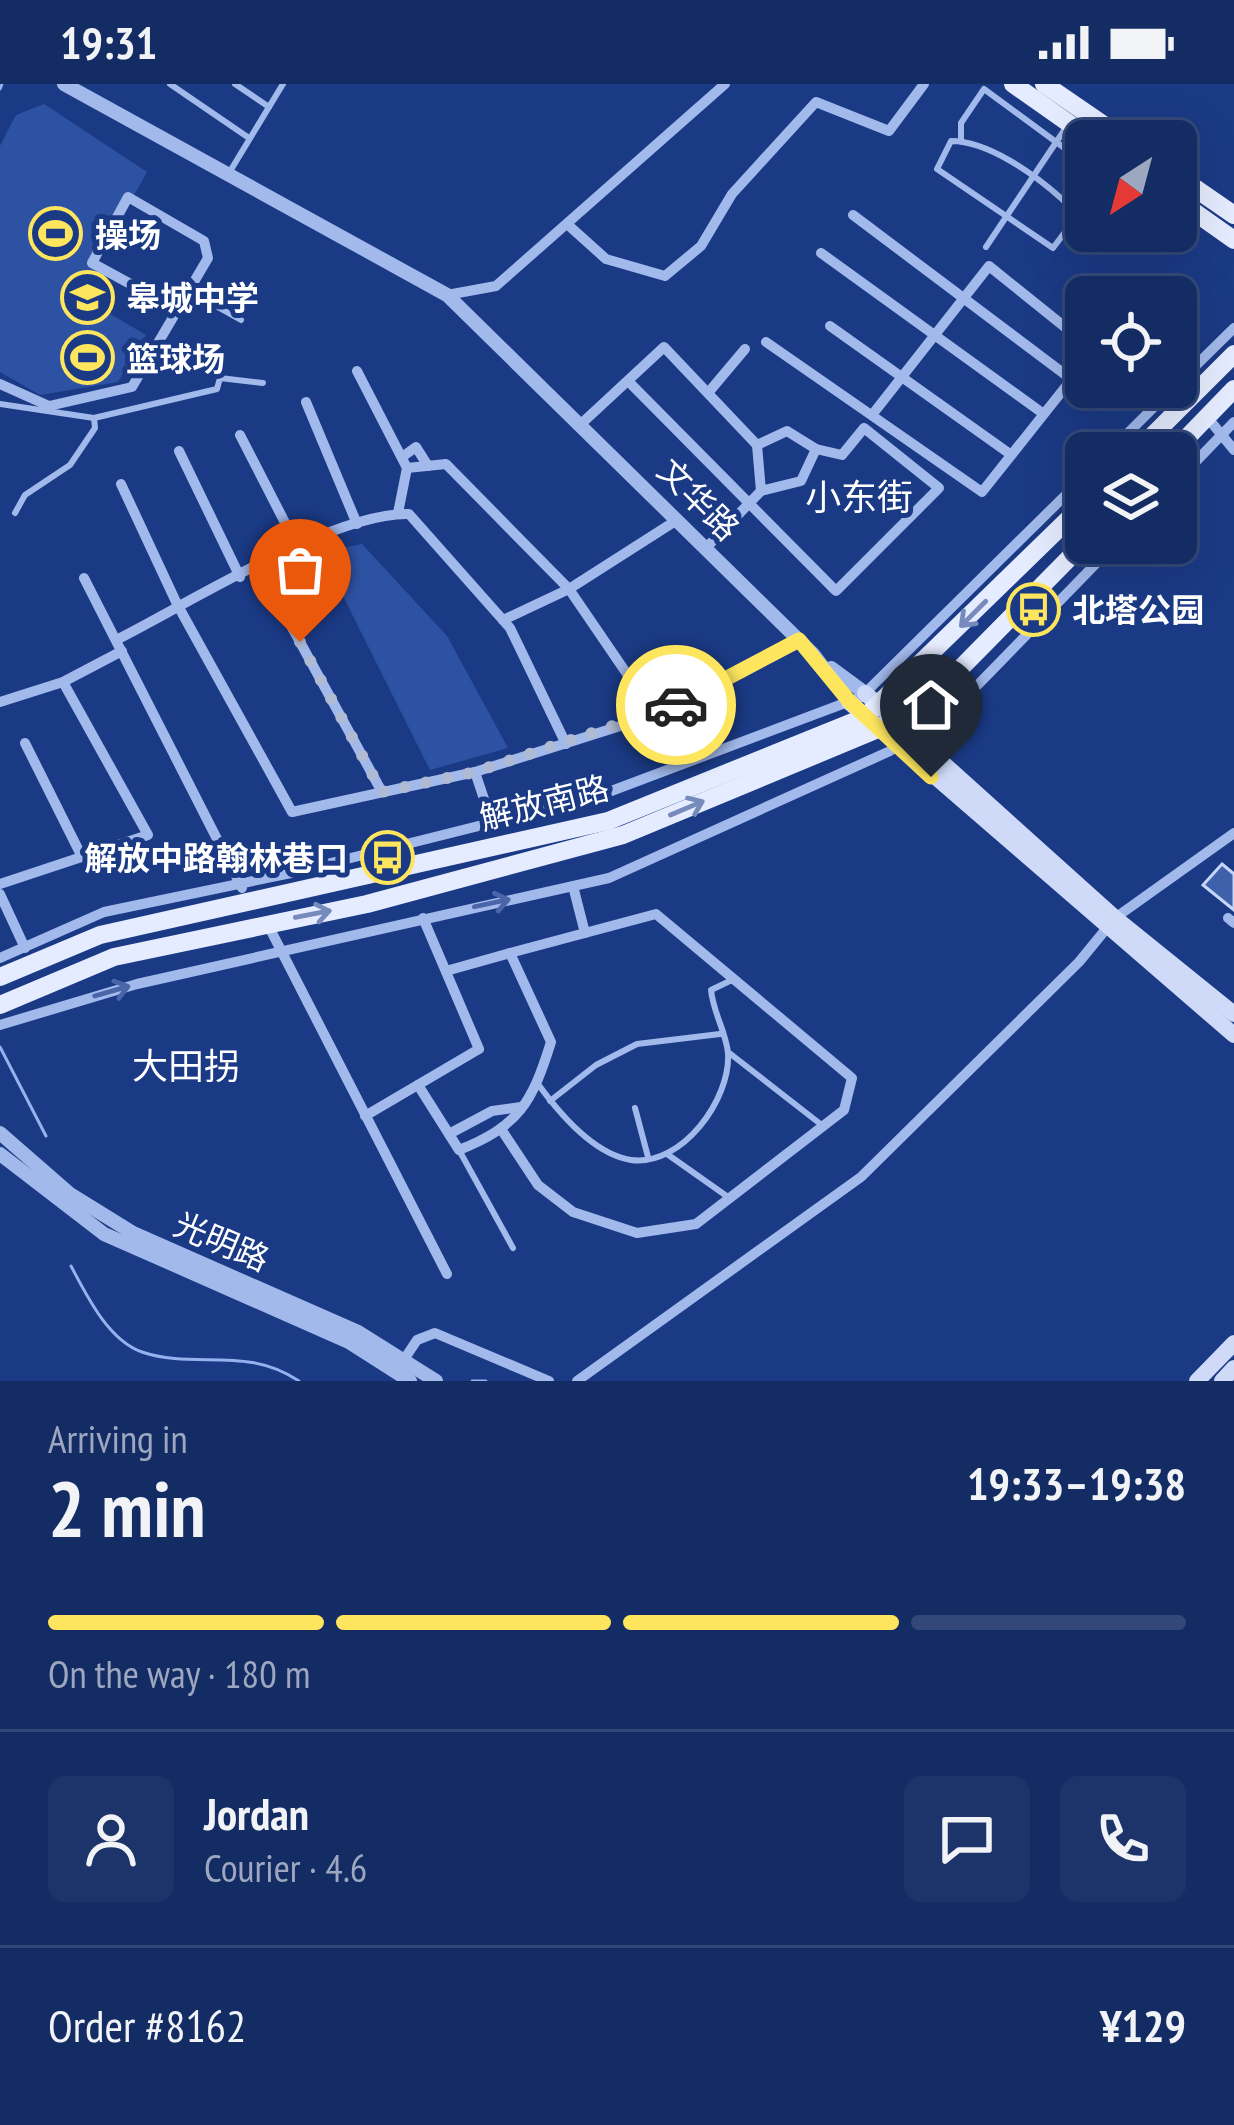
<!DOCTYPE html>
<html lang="en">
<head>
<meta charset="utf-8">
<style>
	body { margin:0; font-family:"PT Sans Narrow","Noto Sans SC",sans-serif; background:#1d346a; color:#f1f3f6; height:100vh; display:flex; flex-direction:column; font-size:45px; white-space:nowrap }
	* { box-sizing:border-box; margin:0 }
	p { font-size:39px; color:#9da7bf }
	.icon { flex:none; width:66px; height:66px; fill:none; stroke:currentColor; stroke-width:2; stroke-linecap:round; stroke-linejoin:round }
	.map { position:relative; height:1297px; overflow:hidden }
	.sheet { display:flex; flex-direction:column; background:#142c64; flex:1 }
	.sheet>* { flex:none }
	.needle { width:78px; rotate:216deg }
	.controls { position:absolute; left:1065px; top:36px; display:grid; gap:24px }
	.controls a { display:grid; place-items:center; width:132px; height:132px; border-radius:18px; background:#142c64; box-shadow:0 12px 48px #0002,0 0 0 3px #334878; font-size:60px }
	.pin { position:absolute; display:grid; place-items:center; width:102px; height:102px; color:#fff; margin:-123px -51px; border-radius:50% 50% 50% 0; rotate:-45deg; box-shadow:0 0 12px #0007 }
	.pin .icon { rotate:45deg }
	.courier { position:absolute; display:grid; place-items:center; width:120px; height:120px; margin:-60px; border:9px solid #fde55e; border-radius:50%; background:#fff; color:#222; box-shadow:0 3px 15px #0007 }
	.headline em { font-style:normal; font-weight:700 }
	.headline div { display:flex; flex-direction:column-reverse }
	.headline { display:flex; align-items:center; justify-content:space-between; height:204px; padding:0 48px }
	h1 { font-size:78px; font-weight:700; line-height:90px }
	.bar { display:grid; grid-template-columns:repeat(4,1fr); gap:18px 12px; align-content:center; height:144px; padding:0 48px }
	.bar i { height:15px; border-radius:9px; background:#334878 }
	.bar .on { background:#fde55e }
	.bar p { grid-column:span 4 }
	.line { display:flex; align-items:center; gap:30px; padding:0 48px; border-top:3px solid #334878 }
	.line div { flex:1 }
	.round { display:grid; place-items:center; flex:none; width:126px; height:126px; border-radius:18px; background:#1d346a }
	.status { display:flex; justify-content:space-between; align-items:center; height:84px; padding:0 60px; background:#142c64; direction:ltr }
	.status svg { height:33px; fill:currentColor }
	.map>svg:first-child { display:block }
	.green { fill:#2e52a3 }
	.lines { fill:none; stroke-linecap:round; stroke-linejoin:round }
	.stream { stroke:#95b1ee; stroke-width:3 }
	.building { fill:#3f61ac; stroke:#c7d6f8; stroke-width:3 }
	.service { stroke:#a2b9eb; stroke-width:6 }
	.minor { stroke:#a2b9eb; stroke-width:10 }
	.tertiary { stroke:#a2b9eb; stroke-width:14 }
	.secondary { stroke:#cedaf8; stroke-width:16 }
	.primary { stroke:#e6ecff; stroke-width:18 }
	.oneway { stroke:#768abc }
	.oneway2 { stroke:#4a66a9 }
	.done { stroke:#afbad4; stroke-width:12; stroke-dasharray:0 21.6 }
	.route { stroke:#fde55e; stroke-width:15 }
	.labels { text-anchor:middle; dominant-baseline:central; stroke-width:10; stroke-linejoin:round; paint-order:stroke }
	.poi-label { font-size:33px; font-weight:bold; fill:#fff; stroke:#1b3a85; text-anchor:start }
	.street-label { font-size:33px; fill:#fff; stroke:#1b3a85 }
	.neighbourhood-label { font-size:36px; fill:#fff; stroke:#1b3a85 }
</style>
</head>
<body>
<div class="status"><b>19:31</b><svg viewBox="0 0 49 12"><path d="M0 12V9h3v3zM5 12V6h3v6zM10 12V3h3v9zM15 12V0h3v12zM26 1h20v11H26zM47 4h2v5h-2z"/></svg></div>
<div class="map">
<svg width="1234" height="1297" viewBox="0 0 1234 1297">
	<rect width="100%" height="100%" fill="#1b3a85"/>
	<!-- green -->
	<g class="green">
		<polygon points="44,20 147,88 78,211 146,251 118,298 40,311 0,288 0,62 16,31"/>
		<polygon points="362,460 447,552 508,664 430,686 321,468"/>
	</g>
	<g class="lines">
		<!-- stream -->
		<g class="stream">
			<polyline points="0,5 2,0"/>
			<polyline points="0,963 46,1052"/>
			<path d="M71 1182C87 1212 108 1256 142 1268 195 1286 245 1261 299 1297"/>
			<polyline points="472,1297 486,1297"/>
		</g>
	</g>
	<!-- building -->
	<polygon class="building" points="1222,780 1234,790 1234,826 1203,801"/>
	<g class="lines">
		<!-- service -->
		<g class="service">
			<polyline points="170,0 249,54"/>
			<polyline points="235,0 269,23"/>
			<polyline points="961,57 961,39 984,5 1086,80"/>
			<polyline points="229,89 283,0"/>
			<path d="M1074 136 1053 164 937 85 951 57C988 57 1034 90 1062 115 1072 124 1073 136 1086 144"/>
			<polyline points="1091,147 1113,162 1124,147"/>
			<polyline points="1167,147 1173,151"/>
			<polyline points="986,163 1067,42"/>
			<polyline points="189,207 241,236"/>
			<polyline points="0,320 94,334 217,305 220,294 263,299"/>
			<polyline points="15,429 25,411 70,381 95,344 94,334"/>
			<polyline points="728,968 823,1042"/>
			<path d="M538 1000C559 1029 593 1070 631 1076 682 1083 731 1015 728 969 726 948 713 928 711 906L734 895"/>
			<polyline points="550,1017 596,981 637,960 720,950"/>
			<polyline points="635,1024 648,1073"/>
			<polyline points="459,1066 513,1164"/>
			<polyline points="667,1070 728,1113"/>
		</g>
		<!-- minor -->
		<g class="minor">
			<polyline points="853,131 1071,295"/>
			<polyline points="567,140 606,175 665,192 701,162 732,110 816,18 889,47 924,0"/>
			<polyline points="821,169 1041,328"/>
			<polyline points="447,211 496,202 725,0"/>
			<polyline points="830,242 1010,370"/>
			<polyline points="766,258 982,408 1086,277"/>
			<polyline points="357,287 407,384 446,380 569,505 655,631"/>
			<polyline points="628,297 836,507 939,404 864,344 842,371 816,365 801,397 761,407 706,464"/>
			<polyline points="0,300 49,322 132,303 208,174 204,157 128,113 92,179 178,226"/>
			<polyline points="1176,301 1234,244"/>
			<polyline points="1136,303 1156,321"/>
			<polyline points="708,309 745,265"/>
			<polyline points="306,318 357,440"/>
			<polyline points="872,331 989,182 1086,260"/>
			<polyline points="1207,333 1234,366"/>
			<polyline points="581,340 664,263 757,361 761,407"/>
			<polyline points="240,351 298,464"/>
			<polyline points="757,361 787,347 816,365"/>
			<polyline points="179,367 240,493"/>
			<polyline points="1108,369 1174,303"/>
			<polyline points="402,373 416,363 428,382"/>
			<polyline points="1176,398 1234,338"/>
			<polyline points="121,400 177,520 292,728 475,688 655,631 799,556"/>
			<polyline points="398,429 407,384"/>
			<polyline points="259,483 382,708"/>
			<polyline points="84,494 242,804"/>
			<polyline points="503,536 569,505 677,436"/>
			<path d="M116 556C188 520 333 428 409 430L510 544 566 660"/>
			<polyline points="0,618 63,598 122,567"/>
			<polyline points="25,659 82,773"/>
			<polyline points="475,688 492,739"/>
			<polyline points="0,800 148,751 63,598"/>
			<polyline points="573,802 585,849"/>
			<polyline points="0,810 25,864"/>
			<polyline points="1228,834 1234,839"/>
			<polyline points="268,841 447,1190"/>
			<polyline points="0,874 104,828 291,789 598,712 861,613 1086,391"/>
			<polyline points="0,941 137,900 609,794 890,667 963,616 1116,459"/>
			<path d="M418 1001 459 1066C519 1042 532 1019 551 958L510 869 446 887"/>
			<polyline points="365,1032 479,965 423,834"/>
			<polyline points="503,1048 538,1101 573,1128 637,1149 696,1140 844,1026 852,994 656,830 510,869"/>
			<polyline points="449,1050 492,1027 521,1023"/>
			<polyline points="401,1280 417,1256 435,1249 549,1297"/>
			<polyline points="577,1297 861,1093 1079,878 1115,834 1234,749"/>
		</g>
		<!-- tertiary -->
		<g class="tertiary">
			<polyline points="64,0 447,211 813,570 849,618"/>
			<polyline points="831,584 865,609"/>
			<polyline points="0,1049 70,1110 133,1149 358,1248 436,1297"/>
			<polyline points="0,1070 104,1150 349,1258 410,1297"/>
		</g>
		<!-- secondary -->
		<g class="secondary">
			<polyline points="865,609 1115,834 1234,930"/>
			<polyline points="849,618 1234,951"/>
			<polyline points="1197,1297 1234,1259"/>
			<polyline points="1222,1297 1234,1284"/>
		</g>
		<!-- primary -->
		<g class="primary">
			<polyline points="1013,0 1094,57"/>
			<polyline points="1044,0 1127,57"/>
			<polyline points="1176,91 1234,131"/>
			<polyline points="1176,115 1234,156"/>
			<polyline points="1135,369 1234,270"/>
			<polyline points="1172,369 1234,305"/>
			<polyline points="0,893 100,851 608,737 865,633 1086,418"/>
			<polyline points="0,921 114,873 367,820 623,751 878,645 947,598 1086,457"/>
		</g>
	</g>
	<!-- one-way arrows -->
	<defs><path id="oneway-shaft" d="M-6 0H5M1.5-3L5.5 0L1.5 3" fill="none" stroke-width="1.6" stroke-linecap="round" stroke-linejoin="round" transform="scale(3)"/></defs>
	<g class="oneway">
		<use href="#oneway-shaft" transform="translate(973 530) rotate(135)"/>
		<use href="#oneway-shaft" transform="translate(687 724) rotate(-23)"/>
		<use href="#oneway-shaft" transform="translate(313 830) rotate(-11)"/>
	</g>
	<g class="oneway2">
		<use href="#oneway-shaft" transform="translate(492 819) rotate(-12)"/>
		<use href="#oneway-shaft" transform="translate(112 907) rotate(-16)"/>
	</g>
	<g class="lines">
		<!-- done -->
		<polyline class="done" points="300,558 382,708 475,688 676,621"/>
		<!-- route -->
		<polyline class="route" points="676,621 799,556 849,617 931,693"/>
	</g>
	<!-- icons -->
	<defs>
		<symbol id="stadium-ring" viewBox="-11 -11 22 22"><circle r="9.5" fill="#1b3a85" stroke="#fde55e" stroke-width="1.5"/><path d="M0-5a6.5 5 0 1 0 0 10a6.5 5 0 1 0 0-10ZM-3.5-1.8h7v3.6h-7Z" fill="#fde55e"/></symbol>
		<symbol id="school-ring" viewBox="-11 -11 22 22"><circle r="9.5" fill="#1b3a85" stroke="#fde55e" stroke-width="1.5"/><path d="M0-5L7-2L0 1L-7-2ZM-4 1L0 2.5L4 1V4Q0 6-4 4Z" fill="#fde55e"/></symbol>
		<symbol id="bus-ring" viewBox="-11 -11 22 22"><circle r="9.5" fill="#1b3a85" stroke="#fde55e" stroke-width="1.5"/><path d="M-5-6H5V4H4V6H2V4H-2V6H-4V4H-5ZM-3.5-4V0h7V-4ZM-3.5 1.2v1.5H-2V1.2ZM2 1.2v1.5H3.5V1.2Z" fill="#fde55e"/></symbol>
	</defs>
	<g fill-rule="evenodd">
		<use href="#stadium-ring" x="26" y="120" width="59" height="59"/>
		<use href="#school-ring" x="58" y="184" width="59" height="59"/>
		<use href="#stadium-ring" x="58" y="244" width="59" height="59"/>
		<use href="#bus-ring" x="1004" y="496" width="59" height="59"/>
		<use href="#bus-ring" x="358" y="744" width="59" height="59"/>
	</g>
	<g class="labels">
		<!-- poi labels -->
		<g class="poi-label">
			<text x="95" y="150">操场</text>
			<text x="127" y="213">皋城中学</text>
			<text x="126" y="274">篮球场</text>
			<text x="1072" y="525">北塔公园</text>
			<text x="348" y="773" text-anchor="end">解放中路翰林巷口</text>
		</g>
		<!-- street labels -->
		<g class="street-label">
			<text transform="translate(699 415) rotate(45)">文华路</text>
			<text transform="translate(544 718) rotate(-14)">解放南路</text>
			<text transform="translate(222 1157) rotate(23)">光明路</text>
		</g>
		<!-- neighbourhood labels -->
		<g class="neighbourhood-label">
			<text x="859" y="412">小东街</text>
			<text x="186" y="981">大田拐</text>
		</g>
	</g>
</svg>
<div class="controls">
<a><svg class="needle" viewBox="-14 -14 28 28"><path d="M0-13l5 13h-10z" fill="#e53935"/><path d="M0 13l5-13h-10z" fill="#9da7bf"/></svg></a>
<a><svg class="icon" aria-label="locate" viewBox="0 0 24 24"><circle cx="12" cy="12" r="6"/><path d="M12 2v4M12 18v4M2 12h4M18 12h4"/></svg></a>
<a><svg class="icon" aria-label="layers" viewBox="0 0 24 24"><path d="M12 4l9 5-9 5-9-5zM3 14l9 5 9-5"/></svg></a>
</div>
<div class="pin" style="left:300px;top:558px;background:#ea580c"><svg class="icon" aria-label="bag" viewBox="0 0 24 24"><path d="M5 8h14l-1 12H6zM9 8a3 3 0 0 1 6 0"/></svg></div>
<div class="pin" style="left:931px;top:693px;background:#1f2937"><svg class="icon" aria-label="home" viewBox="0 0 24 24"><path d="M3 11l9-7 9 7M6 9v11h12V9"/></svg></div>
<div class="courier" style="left:676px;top:621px"><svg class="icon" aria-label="car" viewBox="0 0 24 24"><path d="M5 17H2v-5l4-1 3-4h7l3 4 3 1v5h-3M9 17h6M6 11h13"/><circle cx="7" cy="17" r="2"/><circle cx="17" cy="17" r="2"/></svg></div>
</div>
<section class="sheet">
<div class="headline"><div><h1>2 min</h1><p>Arriving in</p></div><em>19:33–19:38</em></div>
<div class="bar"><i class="on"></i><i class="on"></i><i class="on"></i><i></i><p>On the way · 180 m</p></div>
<div class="line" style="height:216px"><a class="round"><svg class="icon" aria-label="person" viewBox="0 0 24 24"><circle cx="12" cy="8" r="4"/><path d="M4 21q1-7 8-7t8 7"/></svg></a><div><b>Jordan</b><p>Courier · 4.6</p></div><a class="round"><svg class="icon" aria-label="chat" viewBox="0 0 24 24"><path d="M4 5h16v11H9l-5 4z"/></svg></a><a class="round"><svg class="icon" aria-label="phone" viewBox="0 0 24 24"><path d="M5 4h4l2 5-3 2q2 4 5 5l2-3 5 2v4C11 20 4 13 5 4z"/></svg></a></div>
<div class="line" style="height:156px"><div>Order #8162</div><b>¥129</b></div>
</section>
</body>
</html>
